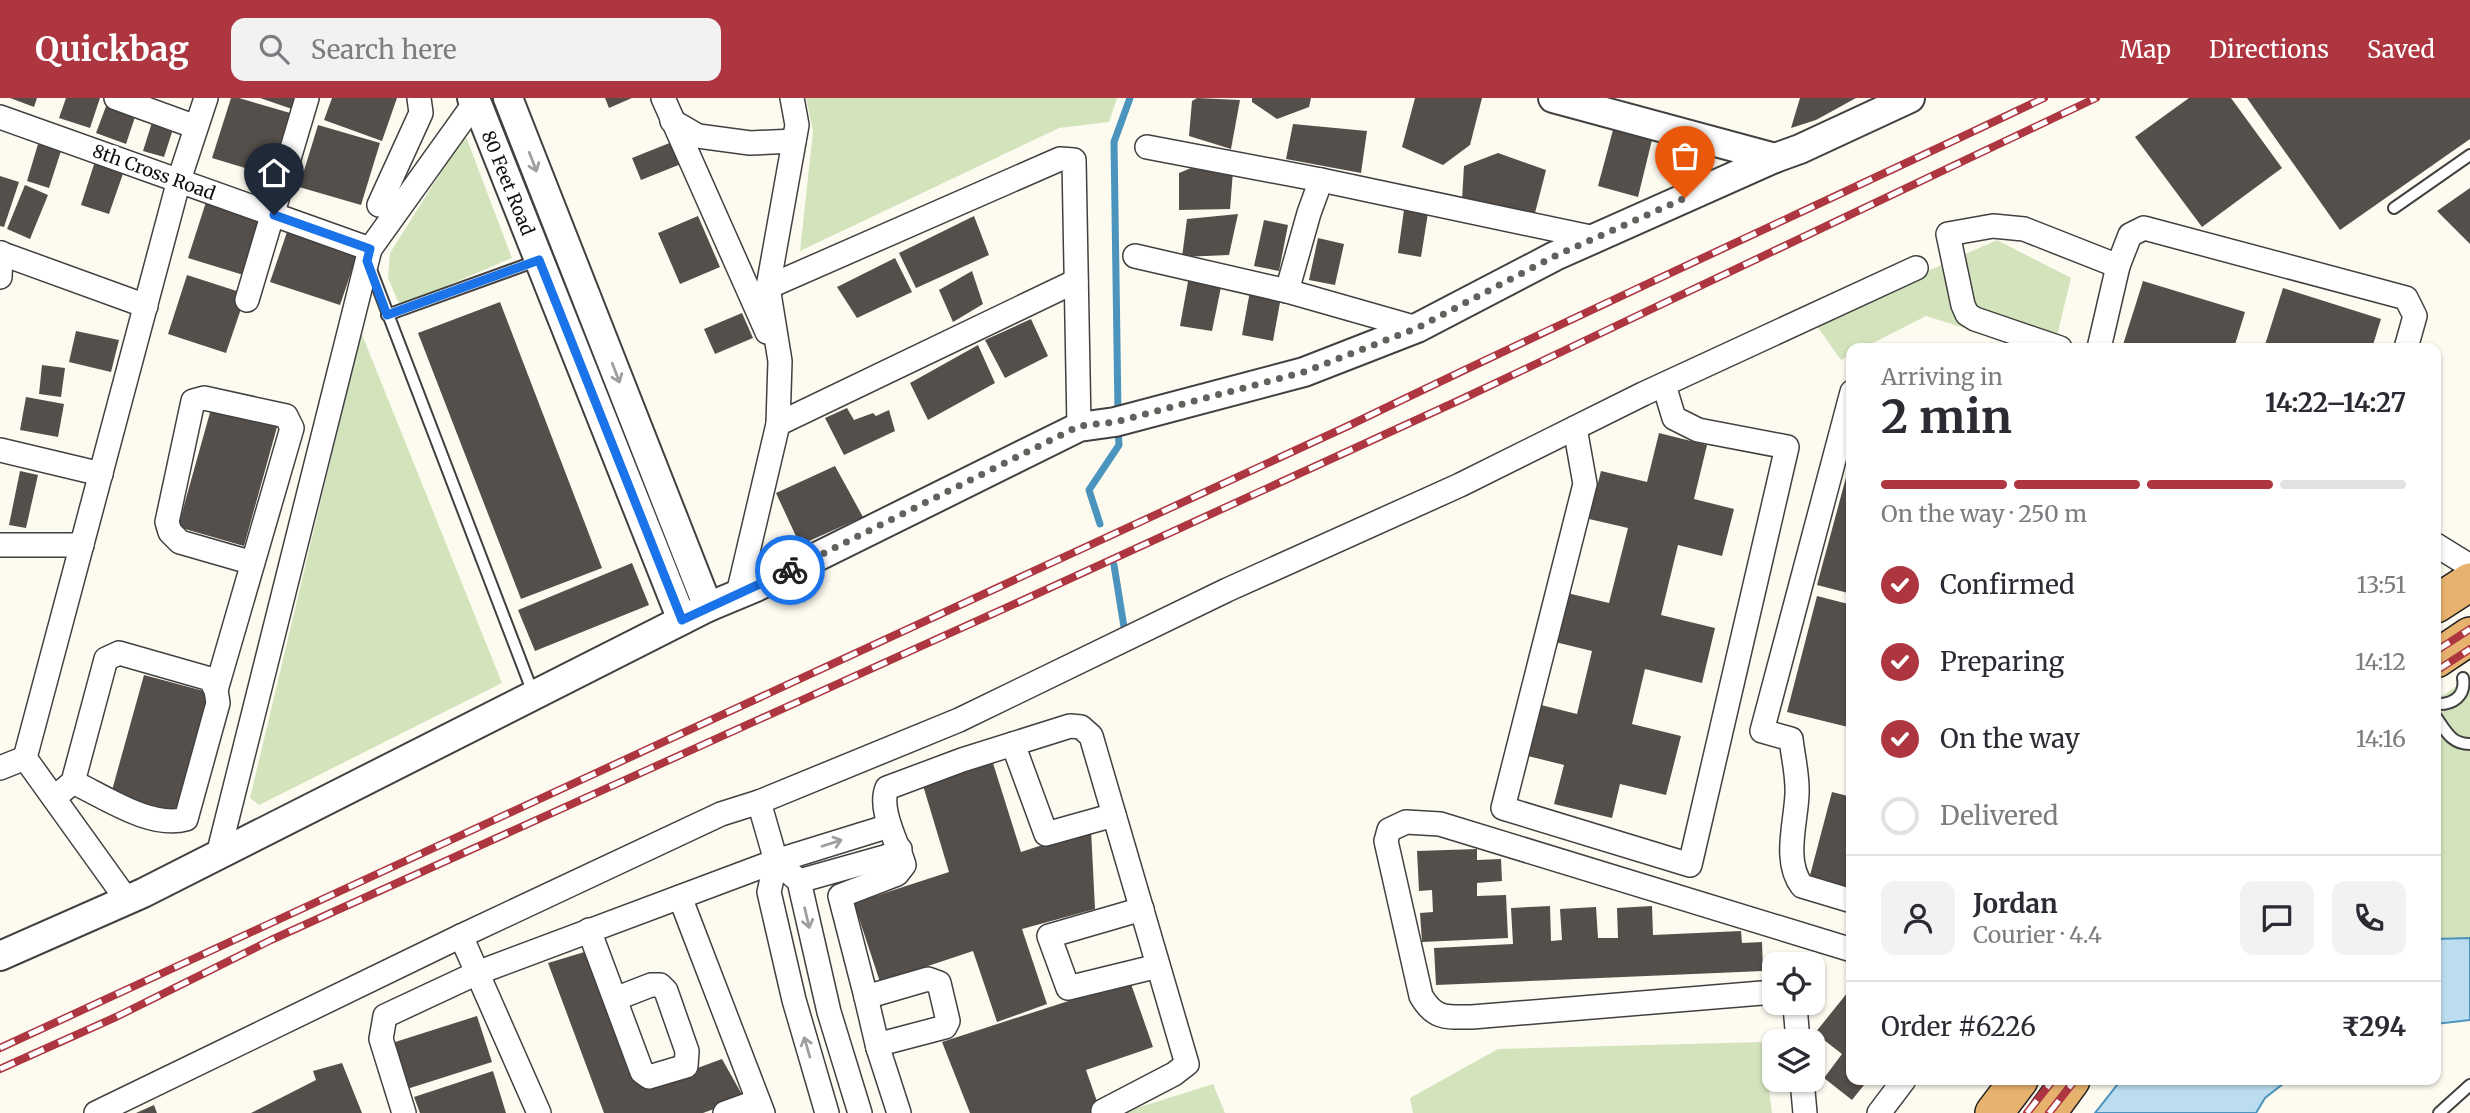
<!DOCTYPE html>
<html lang="en">
<head>
<meta charset="utf-8">
<style>
	body { margin:0; font-family:Merriweather,serif; background:#f2f2f3; color:#2b2b33; height:100vh; display:flex; flex-direction:column; font-size:26px; white-space:nowrap }
	* { box-sizing:border-box; margin:0 }
	p { font-size:23px; color:#7c7c81 }
	.icon { flex:none; width:38px; height:38px; fill:none; stroke:currentColor; stroke-width:2; stroke-linecap:round; stroke-linejoin:round }
	.map { position:relative; flex:1; overflow:hidden }
	.details { position:absolute; left:1846px; top:245px; width:595px; height:742px; display:flex; flex-direction:column; background:#fff; border-radius:14px; box-shadow:0 2px 5px #0004 }
	.details>* { flex:none }
	.tools { position:absolute; left:1762px; top:854px; display:grid; gap:14px }
	.tools a { display:grid; place-items:center; width:63px; height:63px; border-radius:14px; background:#fff; box-shadow:0 2px 5px #0004; font-size:35px }
	.pin { position:absolute; display:grid; place-items:center; width:60px; height:60px; color:#fff; margin:-72px -30px; border-radius:50% 50% 50% 0; rotate:-45deg; box-shadow:0 0 7px #0007 }
	.pin .icon { rotate:45deg }
	.courier { position:absolute; display:grid; place-items:center; width:70px; height:70px; margin:-35px; border:5px solid #1a73e8; border-radius:50%; background:#fff; color:#222; box-shadow:0 2px 9px #0007 }
	.headline em { font-style:normal; font-weight:700 }
	.headline div { display:flex; flex-direction:column-reverse }
	.headline { display:flex; align-items:center; justify-content:space-between; height:119px; padding:0 35px }
	h1 { font-size:46px; font-weight:700; line-height:52px }
	.bar { display:grid; grid-template-columns:repeat(4,1fr); gap:10px 7px; align-content:center; height:84px; padding:0 35px }
	.bar i { height:9px; border-radius:5px; background:#e1e1e2 }
	.bar .active { background:#ad3641 }
	.bar p { grid-column:span 4 }
	.line { display:flex; align-items:center; gap:18px; padding:0 35px; border-top:2px solid #e1e1e2 }
	.line div { flex:1 }
	.round { display:grid; place-items:center; flex:none; width:74px; height:74px; border-radius:14px; background:#f2f2f3 }
	ol { padding:0 35px; list-style:none }
	li { display:flex; align-items:center; gap:21px; height:77px }
	li p { margin-inline-start:auto }
	li .icon { padding:7px; border-radius:50%; background:#ad3641; color:#fff; stroke-width:4 }
	li:last-child { color:#7c7c81 }
	li i { width:38px; height:38px; border:4px solid #e1e1e2; border-radius:50% }
	header { display:flex; align-items:center; gap:42px; box-sizing:border-box; height:98px; padding:0 35px; background:#ad3641; color:#fff }
	header strong { font-size:33px }
	nav { display:flex; gap:38px; margin-inline-start:auto; font-size:24px }
	.search { width:490px; height:63px; background:#f2f2f3; display:flex; align-items:center; gap:18px; box-sizing:border-box; padding:0 24px; border-radius:14px; color:#7c7c81; font-size:26px }
	.map>svg:first-child { display:block }
	.green { fill:#d3e4bd }
	.water { fill:#bbddef; stroke:#4a94bd; stroke-width:2 }
	.lines { fill:none; stroke-linecap:round; stroke-linejoin:round }
	.stream { stroke:#4a94bd; stroke-width:7 }
	.building { fill:#554f4b }
	.service-casing { stroke:#414141; stroke-width:14 }
	.minor-casing { stroke:#414141; stroke-width:26 }
	.tertiary-casing { stroke:#414141; stroke-width:32 }
	.trunk-casing { stroke:#1f1f1f; stroke-width:40 }
	.service { stroke:#fff; stroke-width:10 }
	.minor { stroke:#fff; stroke-width:23 }
	.tertiary { stroke:#fff; stroke-width:28 }
	.trunk { stroke:#e6b26e; stroke-width:37 }
	.rail-casing { stroke:#ad3641; stroke-width:8 }
	.rail { stroke:#fff; stroke-width:5; stroke-dasharray:16; stroke-linecap:butt }
	.oneway { stroke:#9f9f9f }
	.done { stroke:#62615d; stroke-width:7; stroke-dasharray:0 12.6 }
	.route { stroke:#1a73e8; stroke-width:9 }
	.labels { text-anchor:middle; dominant-baseline:central; stroke-width:7; stroke-linejoin:round; paint-order:stroke }
	.street-label { font-size:18px; fill:#0e0e0e; stroke:#fff }
</style>
</head>
<body>
<header>
<strong>Quickbag</strong>
<div class="search"><svg class="icon" aria-label="search" viewBox="0 0 24 24"><circle cx="10" cy="10" r="6"/><path d="M15 15l6 6"/></svg>Search here</div>
<nav><a>Map</a><a>Directions</a><a>Saved</a></nav>
</header>
<div class="map">
<svg width="2470" height="1015" viewBox="0 0 2470 1015">
	<rect width="100%" height="100%" fill="#fdfaf0"/>
	<!-- green -->
	<g class="green">
		<polygon points="806,0 1117,0 1109,24 1059,30 800,153 813,33"/>
		<polygon points="508,22 679,460 669,464 498,26"/>
		<polygon points="465,36 512,160 400,208 388,180 390,155"/>
		<polygon points="1997,142 2071,180 2054,250 2028,250 1926,218 1863,250 1852,250 1851,256 1841,262 1814,224"/>
		<polygon points="361,234 502,585 259,707 250,700"/>
		<polygon points="2470,579 2470,840 2436,841 2436,602"/>
		<polygon points="1763,944 1772,1015 1413,1015 1410,1000 1498,951"/>
		<polygon points="1213,986 1225,1015 1121,1015"/>
	</g>
	<!-- water -->
	<g class="water">
		<polygon points="2470,840 2470,922 2436,926 2436,841"/>
		<polygon points="2121,982 2288,982 2265,1000 2256,1015 2095,1015"/>
	</g>
	<g class="lines">
		<!-- stream -->
		<g class="stream">
			<polyline points="1118,315 1114,44 1130,0"/>
			<polyline points="1100,426 1089,392 1119,347 1118,330"/>
			<polyline points="1114,467 1124,529"/>
		</g>
	</g>
	<!-- building -->
	<g class="building">
		<polygon points="10,0 37,0 34,9"/>
		<polygon points="66,0 100,0 90,30 59,20"/>
		<polygon points="231,0 239,0 297,17 278,80 212,60"/>
		<polygon points="260,0 296,0 292,11"/>
		<polygon points="332,0 397,0 382,43 324,22"/>
		<polygon points="605,0 632,0 609,10"/>
		<polygon points="1197,0 1240,2 1231,51 1189,38 1192,3"/>
		<polygon points="1252,0 1311,0 1309,9 1277,21 1252,4"/>
		<polygon points="1415,0 1482,0 1470,47 1443,67 1402,49"/>
		<polygon points="1800,0 1856,0 1816,22 1791,30"/>
		<polygon points="2189,0 2231,0 2282,70 2202,129 2135,39"/>
		<polygon points="2247,0 2470,0 2470,41 2340,132"/>
		<polygon points="108,3 137,13 126,46 96,35"/>
		<polygon points="154,18 175,25 164,59 143,53"/>
		<polygon points="1293,26 1367,33 1361,75 1286,61"/>
		<polygon points="318,27 380,45 361,107 299,89"/>
		<polygon points="1613,32 1652,42 1638,99 1598,88"/>
		<polygon points="672,44 681,66 641,82 632,60"/>
		<polygon points="38,46 61,53 49,90 27,83"/>
		<polygon points="1498,55 1546,72 1535,115 1462,102 1464,68"/>
		<polygon points="97,57 126,67 109,116 81,107"/>
		<polygon points="1208,63 1233,73 1230,111 1179,112 1179,75"/>
		<polygon points="0,78 19,84 4,129 0,128"/>
		<polygon points="25,87 48,97 30,141 7,131"/>
		<polygon points="2470,90 2470,146 2437,113"/>
		<polygon points="206,104 267,123 250,179 188,160"/>
		<polygon points="1404,112 1428,115 1421,159 1398,155"/>
		<polygon points="1238,116 1229,157 1182,159 1187,121"/>
		<polygon points="698,118 720,169 680,186 658,135"/>
		<polygon points="974,118 989,157 916,190 899,155"/>
		<polygon points="1264,122 1288,127 1279,173 1254,168"/>
		<polygon points="287,134 357,157 340,207 270,184"/>
		<polygon points="1318,140 1344,146 1335,187 1309,182"/>
		<polygon points="895,160 912,194 857,220 837,189"/>
		<polygon points="972,173 983,206 953,224 939,192"/>
		<polygon points="187,177 246,196 226,255 168,236"/>
		<polygon points="1189,178 1222,184 1212,233 1180,228"/>
		<polygon points="2143,183 2245,214 2234,250 2122,250"/>
		<polygon points="2283,190 2381,221 2372,250 2264,250"/>
		<polygon points="1250,193 1281,199 1273,243 1242,237"/>
		<polygon points="500,204 602,470 521,501 418,235"/>
		<polygon points="742,215 753,240 715,256 704,231"/>
		<polygon points="1031,221 1048,258 1005,280 985,242"/>
		<polygon points="76,233 119,242 111,274 69,264"/>
		<polygon points="978,247 995,285 928,322 910,285"/>
		<polygon points="42,267 65,270 61,299 39,296"/>
		<polygon points="26,299 64,306 58,339 20,332"/>
		<polygon points="847,310 854,322 873,315 876,318 889,312 895,333 844,357 825,320"/>
		<polygon points="211,311 277,329 244,448 178,429"/>
		<polygon points="1659,335 1707,347 1694,401 1734,411 1722,458 1678,447 1661,517 1715,530 1702,585 1645,571 1632,626 1681,638 1666,697 1620,686 1612,720 1554,706 1564,667 1520,656 1533,605 1577,616 1592,553 1551,543 1563,494 1609,505 1628,430 1589,421 1601,373 1647,384"/>
		<polygon points="835,368 863,419 800,447 776,395"/>
		<polygon points="1848,372 1852,373 1852,496 1817,487"/>
		<polygon points="20,373 38,377 26,430 9,427"/>
		<polygon points="632,465 649,507 535,553 518,512"/>
		<polygon points="1817,498 1852,507 1852,630 1787,614"/>
		<polygon points="144,577 211,595 178,714 111,696"/>
		<polygon points="992,662 1021,754 1091,731 1095,811 1022,831 1047,906 997,924 973,853 880,884 854,805 949,774 922,684"/>
		<polygon points="1832,694 1852,699 1852,796 1808,785"/>
		<polygon points="1477,751 1477,762 1501,761 1502,783 1477,785 1477,798 1506,797 1508,840 1422,844 1420,815 1433,814 1432,792 1419,793 1417,753"/>
		<polygon points="1550,808 1551,843 1562,842 1560,811 1596,809 1598,840 1618,840 1617,810 1652,808 1653,837 1741,833 1742,845 1762,844 1763,873 1436,887 1434,850 1513,846 1511,810"/>
		<polygon points="591,852 643,990 722,961 744,1000 703,1015 604,1015 548,865"/>
		<polygon points="1130,883 1153,949 1086,972 1101,1015 970,1015 942,944"/>
		<polygon points="1852,889 1852,982 1868,982 1852,1002 1824,980 1842,956 1815,935"/>
		<polygon points="477,918 492,964 407,991 392,945"/>
		<polygon points="342,965 362,1015 251,1015 316,982 313,973"/>
		<polygon points="493,973 506,1015 420,1015 414,999"/>
		<polygon points="154,1007 157,1015 136,1015"/>
	</g>
	<g class="lines">
		<defs>
			<g id="service">
				<polyline points="2394,110 2470,57"/>
				<polyline points="370,169 533,595"/>
				<polyline points="387,217 539,162"/>
				<path d="M2436 606C2453 607 2466 598 2463 580"/>
				<path d="M2436 619C2446 633 2451 646 2470 646"/>
				<polyline points="2439,1015 2470,987"/>
			</g>
			<g id="minor">
				<polyline points="116,0 196,29"/>
				<polyline points="663,0 767,234"/>
				<polyline points="0,19 370,151 476,3"/>
				<polyline points="672,23 698,38 750,45 794,43"/>
				<polyline points="1147,49 1321,82 1595,140"/>
				<polyline points="379,107 421,15 419,0"/>
				<polyline points="0,155 146,208"/>
				<polyline points="1135,158 1287,193 1417,230"/>
				<polyline points="0,179 1,155"/>
				<polyline points="768,189 1060,61 1074,62 1079,329"/>
				<polyline points="1287,193 1309,115 1321,82"/>
				<polyline points="247,202 307,0"/>
				<polyline points="2060,250 1975,221 1967,216 1963,207 1948,136 1993,128 2024,131 2118,168"/>
				<polyline points="2099,250 2118,168 2130,137 2144,130 2406,200 2415,218 2406,250"/>
				<path d="M1852 294 1762 633 1791 641C1793 659 1798 678 1797 696 1796 725 1783 763 1802 788L1852 803"/>
				<polyline points="778,326 1076,183"/>
				<polyline points="1575,330 1585,386 1503,710 1690,767 1787,349 1698,332 1674,320 1664,287"/>
				<polyline points="0,352 101,376"/>
				<polyline points="0,447 82,447"/>
				<polyline points="2436,447 2470,468"/>
				<polyline points="738,496 778,326 780,263 768,189 797,27 792,0"/>
				<polyline points="216,592 292,330 286,318 204,300 193,303 167,424 170,434 180,444 253,465"/>
				<polyline points="1013,646 1046,736 1114,717"/>
				<polyline points="25,660 127,802"/>
				<polyline points="0,670 25,660 179,82 206,0"/>
				<path d="M54 700 73 684 106 561 119 555 210 581 216 592 218 605 186 721C151 731 105 699 73 684"/>
				<polyline points="759,704 776,763 769,794 794,902 827,1015"/>
				<polyline points="218,757 370,151"/>
				<polyline points="776,763 799,783 829,914 860,1015"/>
				<polyline points="799,783 888,758 900,751"/>
				<polyline points="680,799 763,1015"/>
				<polyline points="1142,811 1049,838 1068,890 1158,868"/>
				<polyline points="589,832 642,974 649,979 686,968 687,953 666,893 660,887 651,887 615,901"/>
				<polyline points="461,838 539,1015"/>
				<path d="M1774 894 1472 919C1447 919 1435 922 1421 898L1386 743 1389 732 1406 724 1440 726 1852 852"/>
				<polyline points="866,899 878,950"/>
				<polyline points="1792,905 1795,908 1798,943"/>
				<polyline points="1802,982 1805,1015"/>
				<polyline points="96,1015 461,838 721,716 759,704 959,622 1227,492 1460,387 1643,296 1916,170"/>
				<polyline points="404,1015 381,941 385,918 477,875 776,763 889,728"/>
				<polyline points="725,1015 758,1003"/>
				<path d="M899 1015 878 950 884 945 945 929 948 923 939 885 928 881 866 899 840 798 897 776 904 767C898 746 878 711 887 690L962 662 1070 628 1081 629 1091 638 1187 966 1174 976 1103 1013 1104 1015"/>
				<polyline points="1879,1015 1904,982"/>
			</g>
			<g id="tertiary">
				<polyline points="472,0 476,3 682,522"/>
				<polyline points="508,0 708,509"/>
				<polyline points="1553,0 1775,60 1800,51 1910,0"/>
				<polyline points="0,858 143,795 708,509 756,489 1079,329 1115,324 1304,274 1417,230 1555,158 1775,60"/>
			</g>
			<g id="trunk">
				<polyline points="2436,506 2470,484"/>
				<polyline points="2436,561 2470,538"/>
				<polyline points="1994,1015 2019,982"/>
				<polyline points="2047,1015 2071,982"/>
			</g>
		</defs>
		<!-- service casing -->
		<use href="#service" class="service-casing"/>
		<!-- minor casing -->
		<use href="#minor" class="minor-casing"/>
		<!-- tertiary casing -->
		<use href="#tertiary" class="tertiary-casing"/>
		<!-- trunk casing -->
		<use href="#trunk" class="trunk-casing"/>
		<!-- service -->
		<use href="#service" class="service"/>
		<!-- minor -->
		<use href="#minor" class="minor"/>
		<!-- tertiary -->
		<use href="#tertiary" class="tertiary"/>
		<!-- trunk -->
		<use href="#trunk" class="trunk"/>
		<defs>
			<g id="rail">
				<polyline points="2436,553 2470,531"/>
				<polyline points="2436,573 2470,551"/>
				<path d="M0 950 1348 328C1579 216 1812 110 2044 0"/>
				<polyline points="0,971 116,919 271,842 1019,504 1462,301 2096,0"/>
				<polyline points="2027,1015 2053,982"/>
				<polyline points="2049,1015 2075,982"/>
			</g>
		</defs>
		<!-- rail casing -->
		<use href="#rail" class="rail-casing"/>
		<!-- rail -->
		<use href="#rail" class="rail"/>
	</g>
	<!-- one-way arrows -->
	<defs><path id="oneway-shaft" d="M-6 0H5M1.5-3L5.5 0L1.5 3" fill="none" stroke-width="1.6" stroke-linecap="round" stroke-linejoin="round" transform="scale(1.75)"/></defs>
	<g class="oneway">
		<use href="#oneway-shaft" transform="translate(533 64) rotate(69)"/>
		<use href="#oneway-shaft" transform="translate(616 275) rotate(69)"/>
		<use href="#oneway-shaft" transform="translate(832 745) rotate(-18)"/>
		<use href="#oneway-shaft" transform="translate(807 820) rotate(77)"/>
		<use href="#oneway-shaft" transform="translate(807 949) rotate(-106)"/>
	</g>
	<g class="lines">
		<!-- done -->
		<polyline class="done" points="790,472 1079,328 1115,324 1304,274 1417,230 1555,158 1685,100"/>
		<!-- route -->
		<polyline class="route" points="274,117 370,151 367,163 387,217 539,162 682,522 790,472"/>
	</g>
	<g class="labels">
		<!-- street labels -->
		<g class="street-label">
			<text transform="translate(154 74) rotate(20)">8th Cross Road</text>
			<text transform="translate(508 85) rotate(68)">80 Feet Road</text>
		</g>
	</g>
</svg>
<div class="tools">
<a><svg class="icon" aria-label="locate" viewBox="0 0 24 24"><circle cx="12" cy="12" r="6"/><path d="M12 2v4M12 18v4M2 12h4M18 12h4"/></svg></a>
<a><svg class="icon" aria-label="layers" viewBox="0 0 24 24"><path d="M12 4l9 5-9 5-9-5zM3 14l9 5 9-5"/></svg></a>
</div>
<div class="pin" style="left:1685px;top:100px;background:#ea580c"><svg class="icon" aria-label="bag" viewBox="0 0 24 24"><path d="M5 8h14l-1 12H6zM9 8a3 3 0 0 1 6 0"/></svg></div>
<div class="pin" style="left:274px;top:117px;background:#1f2937"><svg class="icon" aria-label="home" viewBox="0 0 24 24"><path d="M3 11l9-7 9 7M6 9v11h12V9"/></svg></div>
<div class="courier" style="left:790px;top:472px"><svg class="icon" aria-label="bike" viewBox="0 0 24 24"><circle cx="6" cy="16" r="4"/><circle cx="18" cy="16" r="4"/><path d="M6 16l4-8h5l3 8M10 8l3 8H6M13 5h3"/></svg></div>
<section class="details">
<div class="headline"><div><h1>2 min</h1><p>Arriving in</p></div><em>14:22–14:27</em></div>
<div class="bar"><i class="active"></i><i class="active"></i><i class="active"></i><i></i><p>On the way · 250 m</p></div>
<ol>
<li><svg class="icon" aria-label="check" viewBox="0 0 24 24"><path d="M5 12l5 5 9-10"/></svg>Confirmed<p>13:51</p></li>
<li><svg class="icon" aria-label="check" viewBox="0 0 24 24"><path d="M5 12l5 5 9-10"/></svg>Preparing<p>14:12</p></li>
<li><svg class="icon" aria-label="check" viewBox="0 0 24 24"><path d="M5 12l5 5 9-10"/></svg>On the way<p>14:16</p></li>
<li><i></i>Delivered</li>
</ol>
<div class="line" style="height:126px"><a class="round"><svg class="icon" aria-label="person" viewBox="0 0 24 24"><circle cx="12" cy="8" r="4"/><path d="M4 21q1-7 8-7t8 7"/></svg></a><div><b>Jordan</b><p>Courier · 4.4</p></div><a class="round"><svg class="icon" aria-label="chat" viewBox="0 0 24 24"><path d="M4 5h16v11H9l-5 4z"/></svg></a><a class="round"><svg class="icon" aria-label="phone" viewBox="0 0 24 24"><path d="M5 4h4l2 5-3 2q2 4 5 5l2-3 5 2v4C11 20 4 13 5 4z"/></svg></a></div>
<div class="line" style="height:91px"><div>Order #6226</div><b>₹294</b></div>
</section>
</div>
</body>
</html>
